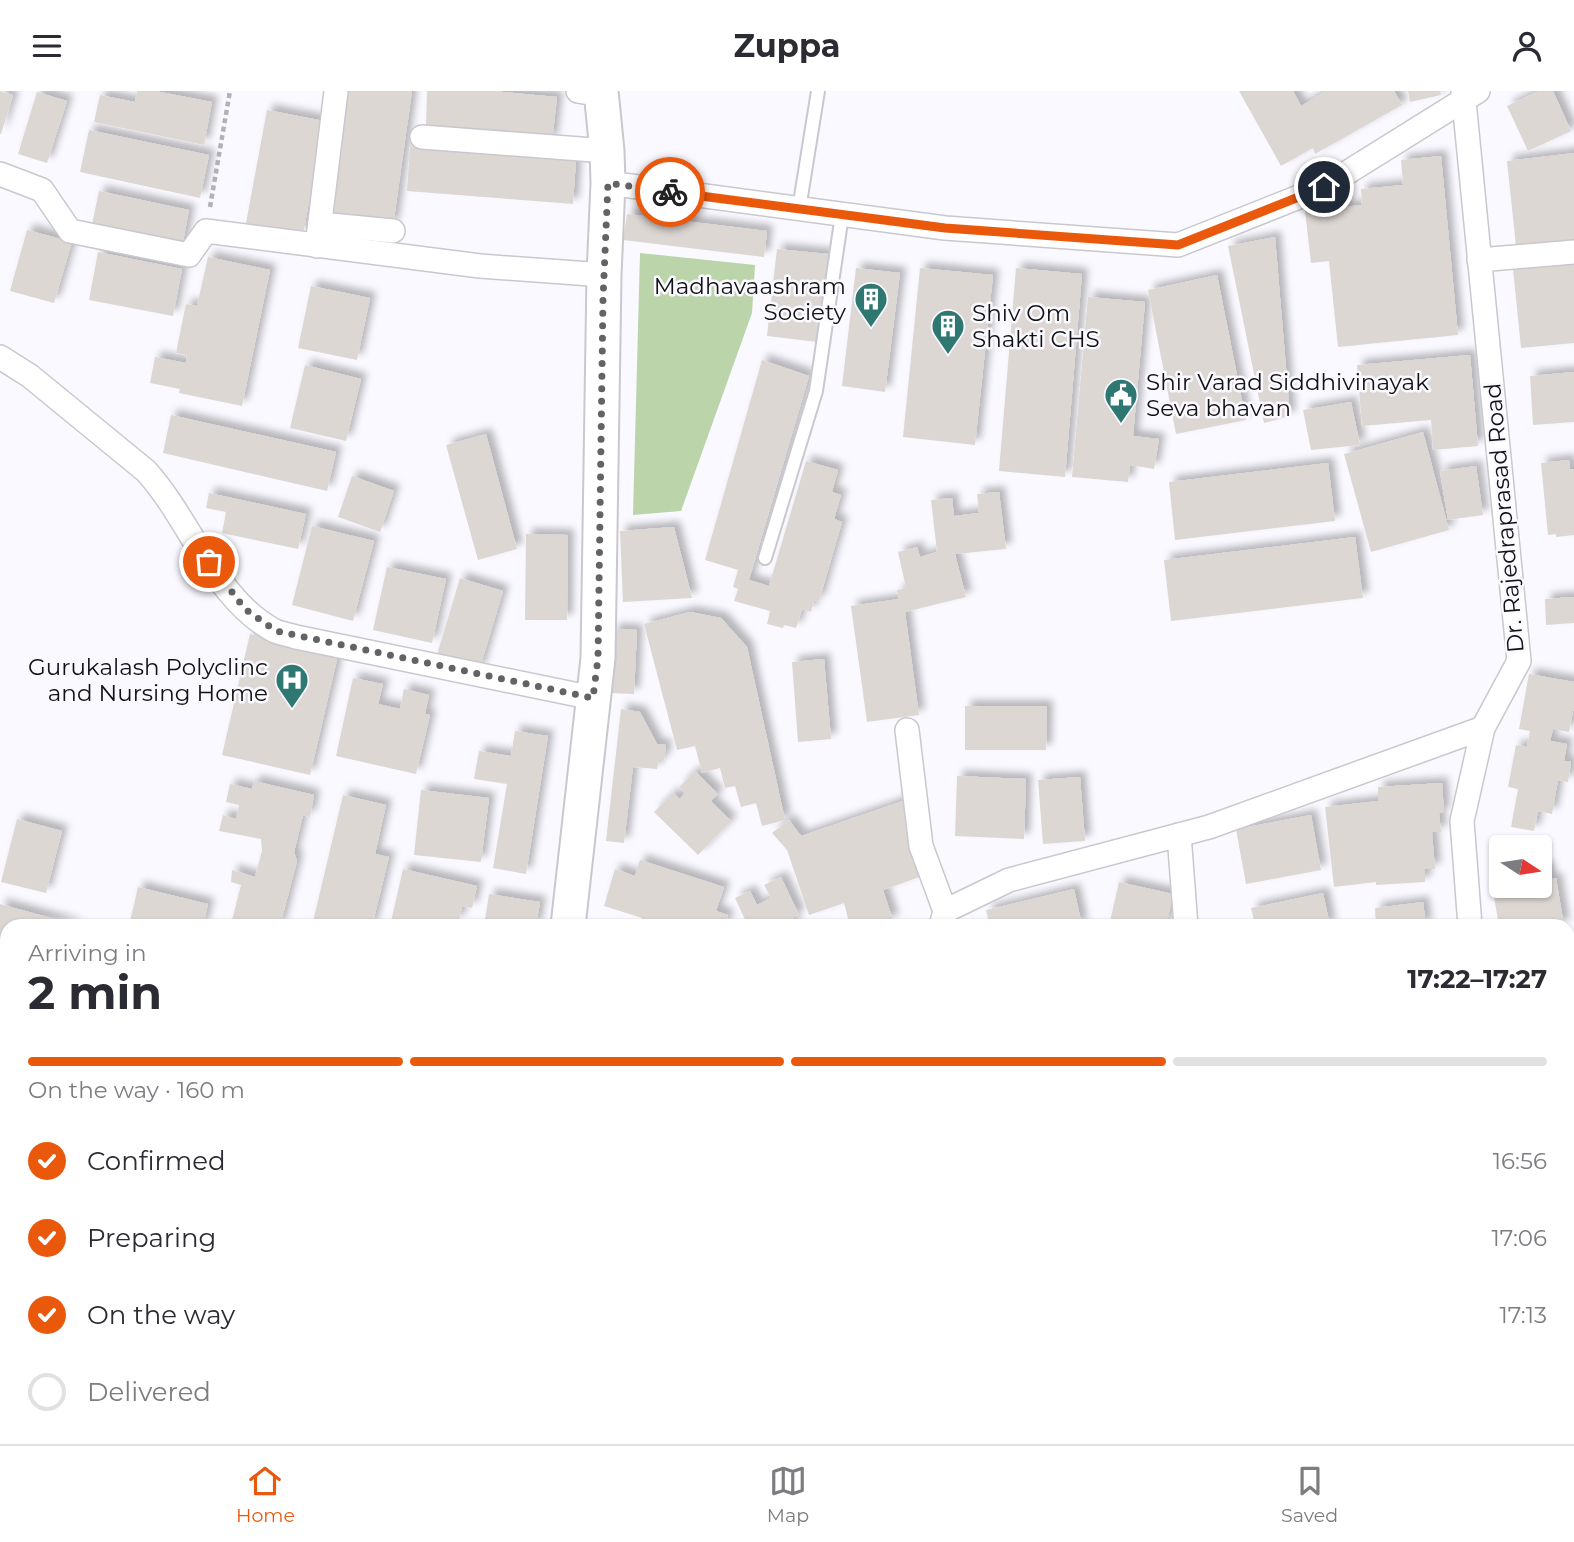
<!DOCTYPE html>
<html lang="en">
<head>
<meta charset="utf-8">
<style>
	body { margin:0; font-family:Montserrat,sans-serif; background:#f7f7f7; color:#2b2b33; height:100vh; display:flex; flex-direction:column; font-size:26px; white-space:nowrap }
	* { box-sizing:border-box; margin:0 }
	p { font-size:23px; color:#7c7c81 }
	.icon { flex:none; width:38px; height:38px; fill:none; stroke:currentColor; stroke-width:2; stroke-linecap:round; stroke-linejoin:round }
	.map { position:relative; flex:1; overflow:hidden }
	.sheet { position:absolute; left:0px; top:828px; width:1575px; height:527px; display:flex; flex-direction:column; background:#fff; border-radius:21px 21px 0 0; box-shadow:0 2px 5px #0004 }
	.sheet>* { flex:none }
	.needle { width:46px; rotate:102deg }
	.tools { position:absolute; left:1489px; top:744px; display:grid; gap:14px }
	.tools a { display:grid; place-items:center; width:63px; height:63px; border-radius:7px; background:#fff; box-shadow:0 2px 5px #0004; font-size:35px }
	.pin { position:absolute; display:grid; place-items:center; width:60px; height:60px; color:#fff; margin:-30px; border:4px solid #fff; border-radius:50%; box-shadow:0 2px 7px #0007 }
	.courier { position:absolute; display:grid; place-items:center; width:70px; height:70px; margin:-35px; border:5px solid #ea580c; border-radius:50%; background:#fff; color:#222; box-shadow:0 2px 9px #0007 }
	.summary em { font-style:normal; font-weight:700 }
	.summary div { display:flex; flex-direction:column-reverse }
	.summary { display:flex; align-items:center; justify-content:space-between; height:119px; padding:0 28px }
	h1 { font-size:46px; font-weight:700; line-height:52px }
	.bar { display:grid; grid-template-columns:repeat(4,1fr); gap:10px 7px; align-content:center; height:84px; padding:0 28px }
	.bar i { height:9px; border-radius:5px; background:#e1e1e2 }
	.bar .active { background:#ea580c }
	.bar p { grid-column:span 4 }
	ol { padding:0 28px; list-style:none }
	li { display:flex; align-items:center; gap:21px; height:77px }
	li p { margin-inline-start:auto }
	li .icon { padding:7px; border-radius:50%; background:#ea580c; color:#fff; stroke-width:4 }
	li:last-child { color:#7c7c81 }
	li i { width:38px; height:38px; border:4px solid #e1e1e2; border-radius:50% }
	header { display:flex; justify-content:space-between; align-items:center; height:91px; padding:0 28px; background:#fff; font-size:32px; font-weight:700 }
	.tab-bar { display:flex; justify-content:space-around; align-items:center; height:98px; border-top:2px solid #e1e1e2; background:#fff; font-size:19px; color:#7c7c81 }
	.tab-bar a { display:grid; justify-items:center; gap:4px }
	.tab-bar .active { color:#ea580c }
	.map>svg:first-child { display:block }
	.green { fill:#bbd4aa }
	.building { fill:#ddd7d4; filter:url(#shadow) }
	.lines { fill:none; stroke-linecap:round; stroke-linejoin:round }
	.lane-casing { stroke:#c8c8ce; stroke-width:16 }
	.street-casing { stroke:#c8c8ce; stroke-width:26 }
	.secondary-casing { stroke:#c8c8ce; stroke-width:37 }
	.path { stroke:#b1b1b6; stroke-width:4.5; stroke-dasharray:5 3.5; stroke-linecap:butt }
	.lane { stroke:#fff; stroke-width:12 }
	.street { stroke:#fff; stroke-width:23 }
	.secondary { stroke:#fff; stroke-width:33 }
	.done { stroke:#636366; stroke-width:7; stroke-dasharray:0 12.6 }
	.route { stroke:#ea580c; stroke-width:9 }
	.labels { text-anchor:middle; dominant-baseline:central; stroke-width:5; stroke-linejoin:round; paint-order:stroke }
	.poi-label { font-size:23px; fill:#121214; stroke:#f9f9ff; text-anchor:end }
	.street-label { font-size:23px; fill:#121214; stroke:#f9f9ff }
</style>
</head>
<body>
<header><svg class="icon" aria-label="menu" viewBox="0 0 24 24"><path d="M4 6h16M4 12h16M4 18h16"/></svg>Zuppa<svg class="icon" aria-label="person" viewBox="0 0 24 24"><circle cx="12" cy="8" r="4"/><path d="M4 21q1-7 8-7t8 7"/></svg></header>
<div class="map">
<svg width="1574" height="1353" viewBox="0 0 1574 1353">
	<defs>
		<filter id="shadow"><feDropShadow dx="6" dy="-6" stdDeviation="3.5" flood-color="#0004"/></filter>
	</defs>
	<rect width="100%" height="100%" fill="#f9f9ff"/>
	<!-- green -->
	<polygon class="green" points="640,162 755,174 752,222 681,420 633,424"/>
	<!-- building -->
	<g class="building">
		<polygon points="0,0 13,4 1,43 0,43"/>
		<polygon points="137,0 155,0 212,11 204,54 94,31 100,4 135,11"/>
		<polygon points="344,0 412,0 393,135 327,126"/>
		<polygon points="427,0 492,0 557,6 552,50 426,34"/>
		<polygon points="1239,0 1293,0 1301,15 1327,0 1394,0 1402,14 1315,63 1313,57 1281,75"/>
		<polygon points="1408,0 1440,0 1441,4 1410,11"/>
		<polygon points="1539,0 1553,0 1571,40 1528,60 1507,15"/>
		<polygon points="37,1 67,10 47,72 18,63"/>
		<polygon points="267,19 324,30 303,143 246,132"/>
		<polygon points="89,39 209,64 200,107 80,81"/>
		<polygon points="410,55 576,68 573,113 407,100"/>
		<polygon points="1574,62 1574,149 1516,155 1507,70"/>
		<polygon points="1441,65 1458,244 1338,256 1329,170 1311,172 1305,120 1362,114 1361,98 1403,94 1401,69"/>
		<polygon points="99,100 189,119 181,162 90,143"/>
		<polygon points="627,123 767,140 764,166 623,149"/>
		<polygon points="27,139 72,151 54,212 10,200"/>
		<polygon points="1275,146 1290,325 1264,332 1228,155"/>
		<polygon points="777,158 828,163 818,251 767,245"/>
		<polygon points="98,161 182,178 173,225 89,209"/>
		<polygon points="208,166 270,179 242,315 179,302 180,298 150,292 155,266 186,272 187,264 176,262 186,213 197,215"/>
		<polygon points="1574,172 1574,252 1521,257 1513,178"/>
		<polygon points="856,177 900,182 885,301 842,295"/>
		<polygon points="920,177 993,184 975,354 903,346"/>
		<polygon points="1016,177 1082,183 1065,386 999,380"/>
		<polygon points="1217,184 1246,329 1176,343 1148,199"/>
		<polygon points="311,195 370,207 357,269 298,257"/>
		<polygon points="1088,206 1145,211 1133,345 1159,348 1154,378 1130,374 1128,391 1072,386"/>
		<polygon points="1470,264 1478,355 1433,359 1431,329 1362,335 1357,274"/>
		<polygon points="762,269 809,285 749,489 769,495 806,370 838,379 832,401 841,404 834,428 842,431 819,510 814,509 811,521 802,518 796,537 784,534 783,537 767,533 770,520 734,510 738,498 733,496 738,479 705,469"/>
		<polygon points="305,274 361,288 346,350 290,337"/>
		<polygon points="1574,281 1574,331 1533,334 1530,285"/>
		<polygon points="1351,311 1360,354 1311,359 1303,319"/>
		<polygon points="171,324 336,361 327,400 163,362"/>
		<polygon points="1423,341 1449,439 1371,461 1344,363"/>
		<polygon points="486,343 517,458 478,469 446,354"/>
		<polygon points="1569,369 1570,378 1574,378 1574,444 1556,446 1556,443 1548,444 1541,372"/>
		<polygon points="1328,372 1335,430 1175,449 1169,391"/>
		<polygon points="1476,375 1483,424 1448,429 1440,380"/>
		<polygon points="352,385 394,400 380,441 338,426"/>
		<polygon points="999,401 1006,458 955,463 966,506 905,521 919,624 867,631 851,515 899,508 897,499 906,497 898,461 917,456 920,466 937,461 931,409 952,407 954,425 979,422 977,403"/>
		<polygon points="209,402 306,423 298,458 222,442 226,421 206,417"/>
		<polygon points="312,435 374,450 353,530 292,514"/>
		<polygon points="674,436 692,507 623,511 620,440"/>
		<polygon points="526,443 568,444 567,529 525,529"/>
		<polygon points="1355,446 1363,507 1171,530 1164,469"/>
		<polygon points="387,476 446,488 432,552 373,539"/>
		<polygon points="460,487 503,500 479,580 436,567"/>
		<polygon points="1574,506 1574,532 1546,534 1545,508"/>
		<polygon points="690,521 721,527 747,556 785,729 762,735 756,712 741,716 735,695 725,697 720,677 702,682 695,655 677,659 644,533"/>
		<polygon points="613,538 637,539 634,603 610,602"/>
		<polygon points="250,543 338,564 310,684 222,664"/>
		<polygon points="824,568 831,648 798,651 792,571"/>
		<polygon points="1529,583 1574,591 1574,615 1569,641 1553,638 1550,650 1567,653 1564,670 1571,671 1568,691 1558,689 1552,723 1538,720 1534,740 1511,736 1518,698 1508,696 1516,654 1527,656 1530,640 1519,638"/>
		<polygon points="353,587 383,593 378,613 400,618 404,598 429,604 425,623 430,624 416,683 336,665"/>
		<polygon points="965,615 1047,615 1046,659 965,659"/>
		<polygon points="621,618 640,621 657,653 666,654 664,669 659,669 657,678 633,676 624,752 606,750"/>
		<polygon points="515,640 548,645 526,783 493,777 507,693 474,688 479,660 511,665"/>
		<polygon points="695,680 718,703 711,710 731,730 698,764 654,721 673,702 680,708 685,702 679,696"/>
		<polygon points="957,685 1026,688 1024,748 955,745"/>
		<polygon points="1080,686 1085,750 1043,753 1038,689"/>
		<polygon points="254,690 314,704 310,726 303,724 294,761 297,770 280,835 231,833 241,794 231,791 232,779 255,786 262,760 261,748 219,740 223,724 236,728 239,714 226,711 230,693 252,698"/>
		<polygon points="1442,692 1444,722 1439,722 1441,741 1432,741 1435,778 1425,778 1425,791 1376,794 1376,791 1334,796 1325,716 1378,710 1378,696"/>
		<polygon points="421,699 489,707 481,771 414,764"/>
		<polygon points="343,704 386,714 375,763 389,766 372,835 312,835"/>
		<polygon points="903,710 928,783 883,799 893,829 874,835 850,835 844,812 809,824 787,759 772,742 789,729 801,745"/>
		<polygon points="1311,724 1321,779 1246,793 1236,738"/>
		<polygon points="17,728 62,740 46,802 1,791"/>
		<polygon points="640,769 724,796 716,820 728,824 725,835 668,835 658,832 657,835 640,835 642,827 604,815 615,778 635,785"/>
		<polygon points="1502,775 1502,794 1540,794 1540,777 1548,775 1550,788 1556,787 1564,835 1499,835 1489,777"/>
		<polygon points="403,778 477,795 472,817 462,815 459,830 451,829 450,835 390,835"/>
		<polygon points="781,786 799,824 792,827 796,835 748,835 735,807 750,800 757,814 771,807 764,794"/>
		<polygon points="1119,791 1173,803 1166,835 1109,835"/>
		<polygon points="138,796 208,813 203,835 129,835"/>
		<polygon points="1074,798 1082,835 990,835 986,819"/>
		<polygon points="1323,802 1330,835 1262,835 1262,832 1255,834 1251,817"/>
		<polygon points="489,803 540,811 536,835 484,835"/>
		<polygon points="1423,811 1426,835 1376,835 1375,817"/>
		<polygon points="0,813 76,834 76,835 7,835 7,884 0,882"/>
		<polygon points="1568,891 1574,891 1574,952 1568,953"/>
		<polygon points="0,901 7,903 7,994 0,992"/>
		<polygon points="1574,961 1574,1027 1568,1028 1568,962"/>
		<polygon points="7,1009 7,1115 0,1116 0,1010"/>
		<polygon points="1574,1082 1574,1218 1573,1219 1568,1195 1568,1083"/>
		<polygon points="7,1119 7,1243 5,1243 6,1258 0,1258 0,1120"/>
		<polygon points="1574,1271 1574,1296 1573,1296 1569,1272"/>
		<polygon points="1,1298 6,1323 0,1324 0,1299"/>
		<polygon points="56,1348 101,1348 102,1353 57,1353"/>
		<polygon points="483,1348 560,1348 552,1353 475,1353"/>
		<polygon points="700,1348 746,1348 748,1353 687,1353"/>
		<polygon points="766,1348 831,1348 818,1353 769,1353"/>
		<polygon points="897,1348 968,1348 970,1353 899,1353"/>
		<polygon points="1156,1348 1157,1353 1128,1353 1128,1351"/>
		<polygon points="1315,1348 1382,1348 1384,1353 1318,1353"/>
	</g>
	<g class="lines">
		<defs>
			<g id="lane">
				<polyline points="799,118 818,0"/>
				<polyline points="765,467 816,300 842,124"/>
			</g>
			<g id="street">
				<polyline points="578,0 601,4"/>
				<polyline points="1463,0 1519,570 1483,637 1462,730 1470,835"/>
				<polyline points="422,46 607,60"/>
				<polyline points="0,83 42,99 70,140 189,164 206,140 480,175 604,184"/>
				<polyline points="608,92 945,137 1178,154 1324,96 1478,0"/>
				<polyline points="320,133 393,140"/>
				<polyline points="317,155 336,0"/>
				<polyline points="1479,169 1574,161"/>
				<path d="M0 266 30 285 146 380C190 428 215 509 275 540 282 543 290 544 296 546L593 607"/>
				<polyline points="907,639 921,755 945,820"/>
				<polyline points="1179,744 1186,835"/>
				<polyline points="941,835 945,820 1009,789 1209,736 1483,637"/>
			</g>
			<g id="secondary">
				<polyline points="568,835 598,567 604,184 608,92 607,60 601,0"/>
				<polyline points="1568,1037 1574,1036"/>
				<polyline points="1568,1068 1574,1067"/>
				<polyline points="1536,1348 1536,1353"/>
				<polyline points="615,1353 626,1348"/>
				<polyline points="671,1353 681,1348"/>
			</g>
		</defs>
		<!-- lane casing -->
		<use href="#lane" class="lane-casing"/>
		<!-- street casing -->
		<use href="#street" class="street-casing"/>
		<!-- secondary casing -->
		<use href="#secondary" class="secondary-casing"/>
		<!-- path -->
		<polyline class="path" points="210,116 230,0"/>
		<!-- lane -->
		<use href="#lane" class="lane"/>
		<!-- street -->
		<use href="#street" class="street"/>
		<!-- secondary -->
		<use href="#secondary" class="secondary"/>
	</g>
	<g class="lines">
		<!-- done -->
		<polyline class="done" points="209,471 245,518 276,540 593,607 598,567 603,208 608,92 670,101"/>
		<!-- route -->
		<polyline class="route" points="670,101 945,137 1178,154 1324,96"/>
	</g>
	<!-- icons -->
	<defs>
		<symbol id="building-pin" viewBox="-11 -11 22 30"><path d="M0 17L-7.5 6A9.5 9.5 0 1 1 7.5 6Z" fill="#2f7771" stroke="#f9f9ff"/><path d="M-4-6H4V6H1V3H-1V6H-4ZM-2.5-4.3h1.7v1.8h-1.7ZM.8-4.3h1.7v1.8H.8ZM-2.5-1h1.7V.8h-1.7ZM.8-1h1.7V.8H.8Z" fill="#fff"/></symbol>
		<symbol id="civic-pin" viewBox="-11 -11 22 30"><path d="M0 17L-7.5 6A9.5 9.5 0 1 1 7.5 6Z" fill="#2f7771" stroke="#f9f9ff"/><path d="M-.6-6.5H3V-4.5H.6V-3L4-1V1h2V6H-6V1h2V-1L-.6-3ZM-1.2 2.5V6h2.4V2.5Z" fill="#fff"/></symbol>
		<symbol id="hospital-pin" viewBox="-11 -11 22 30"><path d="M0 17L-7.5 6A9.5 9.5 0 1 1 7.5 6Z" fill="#2f7771" stroke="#f9f9ff"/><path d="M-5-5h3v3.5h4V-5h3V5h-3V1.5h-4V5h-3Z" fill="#fff"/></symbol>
	</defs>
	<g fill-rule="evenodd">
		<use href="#building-pin" x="852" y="189" width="38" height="52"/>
		<use href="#building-pin" x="929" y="216" width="38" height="52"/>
		<use href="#civic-pin" x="1102" y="285" width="38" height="52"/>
		<use href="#hospital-pin" x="273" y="570" width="38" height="52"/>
	</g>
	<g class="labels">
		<!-- poi labels -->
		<g class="poi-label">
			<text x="846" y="195">Madhavaashram<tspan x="846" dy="26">Society</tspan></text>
			<text x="972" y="222" text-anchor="start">Shiv Om<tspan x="972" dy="26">Shakti CHS</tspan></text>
			<text x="1146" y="291" text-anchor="start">Shir Varad Siddhivinayak<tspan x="1146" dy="26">Seva bhavan</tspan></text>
			<text x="268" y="576">Gurukalash Polyclinc<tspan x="268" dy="26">and Nursing Home</tspan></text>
		</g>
		<!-- street labels -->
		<g class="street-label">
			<text transform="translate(1504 427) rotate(-95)">Dr. Rajedraprasad Road</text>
		</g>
	</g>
</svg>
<div class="tools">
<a><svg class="needle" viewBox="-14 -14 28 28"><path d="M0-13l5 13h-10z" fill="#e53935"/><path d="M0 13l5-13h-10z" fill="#7c7c81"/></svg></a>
</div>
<div class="pin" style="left:209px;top:471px;background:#ea580c"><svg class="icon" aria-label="bag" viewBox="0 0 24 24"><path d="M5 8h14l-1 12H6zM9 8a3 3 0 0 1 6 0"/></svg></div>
<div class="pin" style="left:1324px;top:96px;background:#1f2937"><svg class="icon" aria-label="home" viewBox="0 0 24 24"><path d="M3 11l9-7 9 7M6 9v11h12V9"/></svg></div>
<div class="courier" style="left:670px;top:101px"><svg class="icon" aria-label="bike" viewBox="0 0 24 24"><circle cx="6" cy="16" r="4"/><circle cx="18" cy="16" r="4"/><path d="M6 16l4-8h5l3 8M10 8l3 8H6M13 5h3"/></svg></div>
<section class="sheet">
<div class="summary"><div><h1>2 min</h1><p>Arriving in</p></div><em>17:22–17:27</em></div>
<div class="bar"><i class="active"></i><i class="active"></i><i class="active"></i><i></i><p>On the way · 160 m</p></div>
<ol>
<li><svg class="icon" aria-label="check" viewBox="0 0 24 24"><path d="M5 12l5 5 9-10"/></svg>Confirmed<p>16:56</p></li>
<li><svg class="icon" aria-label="check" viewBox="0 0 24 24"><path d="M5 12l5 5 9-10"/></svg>Preparing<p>17:06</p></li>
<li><svg class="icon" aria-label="check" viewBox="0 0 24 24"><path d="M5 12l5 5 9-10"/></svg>On the way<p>17:13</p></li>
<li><i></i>Delivered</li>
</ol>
</section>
</div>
<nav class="tab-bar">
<a class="active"><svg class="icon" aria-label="home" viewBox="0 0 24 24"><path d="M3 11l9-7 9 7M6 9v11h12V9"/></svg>Home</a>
<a><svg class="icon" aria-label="map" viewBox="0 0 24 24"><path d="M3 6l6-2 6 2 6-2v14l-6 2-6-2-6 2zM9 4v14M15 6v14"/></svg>Map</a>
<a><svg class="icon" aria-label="saved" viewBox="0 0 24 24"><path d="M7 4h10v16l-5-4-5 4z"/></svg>Saved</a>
</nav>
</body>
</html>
